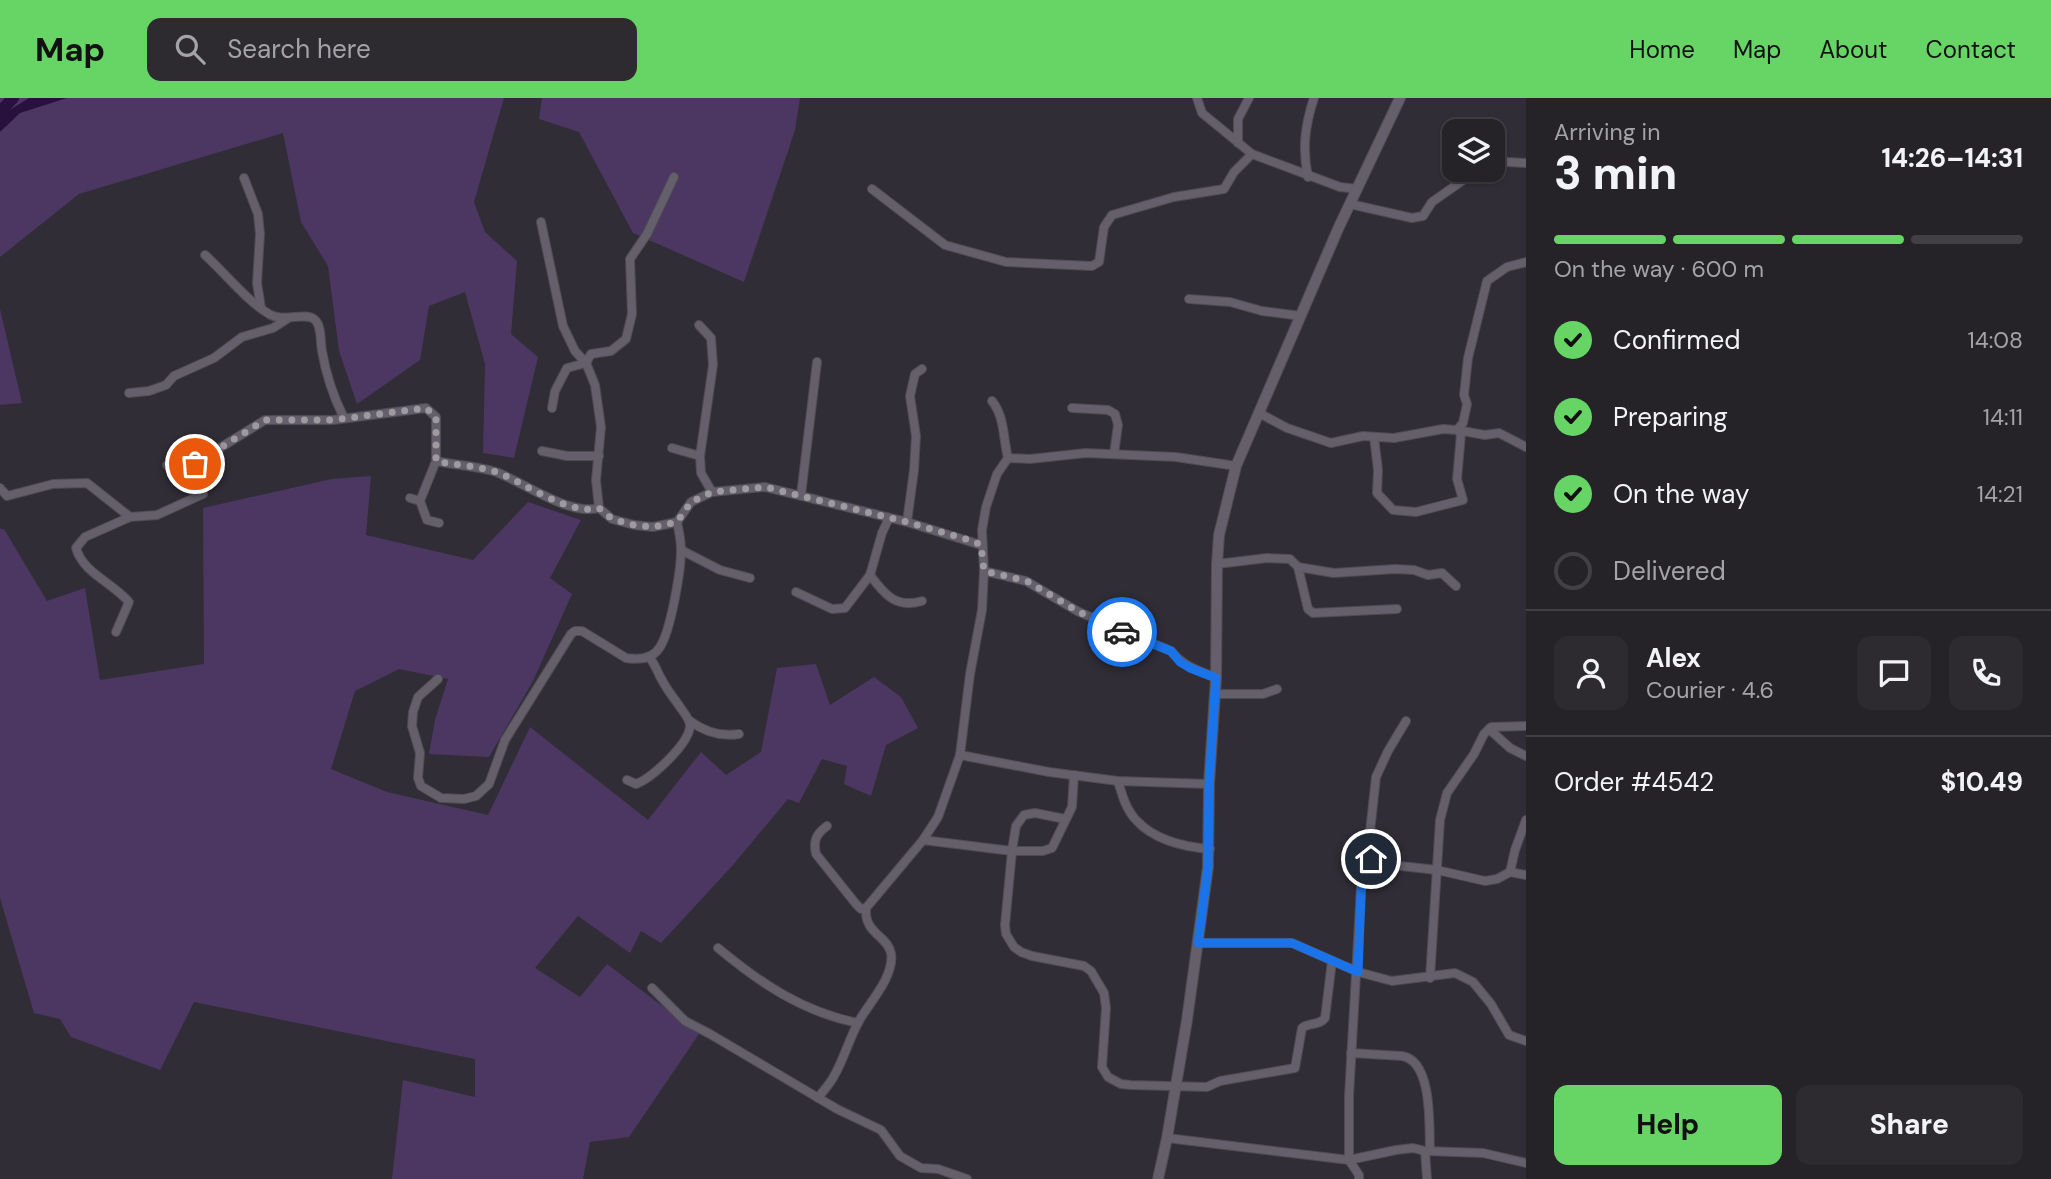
<!DOCTYPE html>
<html lang="en">
<head>
<meta charset="utf-8">
<style>
	body { margin:0; font-family:"DM Sans",sans-serif; background:#2d2a30; color:#f1f3f6; height:100vh; display:flex; flex-direction:column; font-size:26px; white-space:nowrap }
	* { box-sizing:border-box; margin:0 }
	p { font-size:23px; color:#a3a4a8 }
	.icon { flex:none; width:38px; height:38px; fill:none; stroke:currentColor; stroke-width:2; stroke-linecap:round; stroke-linejoin:round }
	.map { position:relative; flex:1; overflow:hidden }
	.sheet { display:flex; flex-direction:column; background:#252228; width:525px }
	.sheet>* { flex:none }
	.controls { position:absolute; left:1442px; top:21px; display:grid; gap:14px }
	.controls a { display:grid; place-items:center; width:63px; height:63px; border-radius:14px; background:#252228; box-shadow:0 2px 5px #0004,0 0 0 2px #423f45; font-size:35px }
	.pin { position:absolute; display:grid; place-items:center; width:60px; height:60px; color:#fff; margin:-30px; border:4px solid #fff; border-radius:50%; box-shadow:0 2px 7px #0007 }
	.courier { position:absolute; display:grid; place-items:center; width:70px; height:70px; margin:-35px; border:5px solid #1a73e8; border-radius:50%; background:#fff; color:#222; box-shadow:0 2px 9px #0007 }
	.head em { font-style:normal; font-weight:800 }
	.head div { display:flex; flex-direction:column-reverse }
	.head { display:flex; align-items:center; justify-content:space-between; height:119px; padding:0 28px }
	h1 { font-size:46px; font-weight:800; line-height:52px }
	.bar { display:grid; grid-template-columns:repeat(4,1fr); gap:10px 7px; align-content:center; height:84px; padding:0 28px }
	.bar i { height:9px; border-radius:5px; background:#423f45 }
	.bar .selected { background:#67d466 }
	.bar p { grid-column:span 4 }
	.line { display:flex; align-items:center; gap:18px; padding:0 28px; border-top:2px solid #423f45 }
	.line div { flex:1 }
	.round { display:grid; place-items:center; flex:none; width:74px; height:74px; border-radius:14px; background:#2d2a30 }
	ol { padding:0 28px; list-style:none }
	li { display:flex; align-items:center; gap:21px; height:77px }
	li p { margin-inline-start:auto }
	li .icon { padding:7px; border-radius:50%; background:#67d466; color:#111; stroke-width:4 }
	li:last-child { color:#a3a4a8 }
	li i { width:38px; height:38px; border:4px solid #423f45; border-radius:50% }
	.action { display:flex; gap:14px; margin-top:auto; padding:14px 28px }
	.action a { flex:1; height:80px; border-radius:14px; background:#67d466; color:#111; font-size:28px; font-weight:800; line-height:80px; text-align:center }
	.action a+a { background:#2d2a30; color:#f1f3f6 }
	header { display:flex; align-items:center; gap:42px; box-sizing:border-box; height:98px; padding:0 35px; background:#67d466; color:#111 }
	header strong { font-size:33px }
	nav { display:flex; gap:38px; margin-inline-start:auto; font-size:24px }
	.search { width:490px; height:63px; background:#2d2a30; display:flex; align-items:center; gap:18px; box-sizing:border-box; padding:0 24px; border-radius:14px; color:#a3a4a8; font-size:26px }
	main { display:flex; flex:1; min-height:0 }
	.map>svg:first-child { display:block }
	.green { fill:#4b3762 }
	.water { fill:#28123d }
	.lines { fill:none; stroke-linecap:round; stroke-linejoin:round }
	.river { stroke:#28123d; stroke-width:12 }
	.minor-casing { stroke:#4e4b53; stroke-width:10 }
	.tertiary-casing { stroke:#4e4b53; stroke-width:12 }
	.minor { stroke:#645f6a; stroke-width:8 }
	.tertiary { stroke:#645f6a; stroke-width:10 }
	.done { stroke:#9d9aa1; stroke-width:7; stroke-dasharray:0 12.6 }
	.route { stroke:#1a73e8; stroke-width:9 }
</style>
</head>
<body>
<header>
<strong>Map</strong>
<div class="search"><svg class="icon" aria-label="search" viewBox="0 0 24 24"><circle cx="10" cy="10" r="6"/><path d="M15 15l6 6"/></svg>Search here</div>
<nav><a>Home</a><a>Map</a><a>About</a><a>Contact</a></nav>
</header>
<main>
<div class="map">
<svg width="1526" height="1081" viewBox="0 0 1526 1081">
	<rect width="100%" height="100%" fill="#312d36"/>
	<!-- green -->
	<g class="green">
		<polygon points="0,0 504,0 474,104 485,134 517,163 511,236 538,259 514,360 483,355 485,266 465,194 429,208 420,262 357,306 339,253 328,168 301,124 283,35 79,96 0,159"/>
		<polygon points="542,0 800,0 795,32 744,184 633,135 579,34 539,21"/>
		<polygon points="0,211 22,305 0,307"/>
		<polygon points="371,378 366,437 473,462 528,404 581,422 550,480 572,496 533,583 489,659 429,656 435,622 448,581 399,571 355,593 331,671 387,694 488,717 530,629 648,722 701,654 726,677 761,654 777,570 816,566 830,607 874,579 901,599 918,630 886,647 871,698 844,686 847,668 822,661 799,705 788,701 733,767 661,845 641,833 630,855 578,818 535,870 580,899 607,866 699,936 629,1039 590,1044 583,1081 392,1081 403,982 475,999 475,961 194,904 160,972 71,939 60,921 34,915 0,800 0,431 4,431 47,503 85,490 100,582 204,566 203,410 332,381"/>
	</g>
	<!-- water -->
	<polygon class="water" points="29,0 67,0 20,15 0,34 0,18"/>
	<g class="lines">
		<!-- river -->
		<polyline class="river" points="0,14 13,0"/>
		<defs>
			<g id="minor">
				<polyline points="1197,0 1202,15 1252,56 1340,89 1358,91"/>
				<polyline points="1238,45 1238,21 1249,0"/>
				<polyline points="1493,57 1507,64 1526,65"/>
				<path d="M1308 79C1302 51 1305 27 1314 0"/>
				<polyline points="244,80 258,116 260,136 257,185 261,210"/>
				<polyline points="872,91 945,147 1006,164 1092,168 1099,164 1104,129 1112,117 1174,99 1224,91 1234,74 1252,56"/>
				<polyline points="1350,106 1412,120 1423,118 1432,104 1462,83 1470,72"/>
				<polyline points="541,124 563,228 575,253 586,265 595,287 601,329 596,382 599,410 612,421 634,427 653,429 677,424 691,404 712,394 765,389 907,424 981,447"/>
				<path d="M205 157C225 175 247 203 269 216 283 225 306 213 315 222 322 228 320 244 322 253 326 277 333 298 344 320"/>
				<polyline points="1526,164 1507,169 1487,183 1468,260 1464,297 1467,306 1463,325 1457,332 1485,337 1499,335 1526,349"/>
				<polyline points="1189,201 1230,204 1262,213 1301,218"/>
				<polyline points="699,227 711,240 713,267 700,358"/>
				<polyline points="129,295 149,293 166,287 174,278 214,260 242,239 273,230 287,221"/>
				<polyline points="552,310 555,293 567,270 586,265 591,256 611,253 626,241 632,216 630,161 647,136 674,79"/>
				<polyline points="1072,310 1108,312 1115,316 1118,327 1114,356"/>
				<polyline points="1259,315 1287,330 1331,345 1363,338 1394,340 1443,331 1457,332 1461,336 1457,381 1463,402 1416,414 1393,412 1377,395 1378,372 1374,339"/>
				<polyline points="672,350 700,358 701,375 712,394"/>
				<polyline points="542,353 567,358 599,358"/>
				<polyline points="1008,360 1030,361 1086,355 1176,359 1236,368"/>
				<path d="M436 363C455 367 477 368 496 374 525 385 569 418 599 410"/>
				<polyline points="167,367 215,353 265,322 333,322 426,310 436,319 436,363 420,403 427,422 439,425"/>
				<polyline points="0,390 7,398 53,386 87,385 130,419 157,417 203,396 195,366 196,358"/>
				<polyline points="801,397 817,264"/>
				<polyline points="410,400 420,403"/>
				<polyline points="907,424 914,372 916,338 910,298 915,276 922,271"/>
				<polyline points="681,452 720,472 750,480"/>
				<polyline points="1217,466 1267,460 1290,461 1298,469 1308,511 1313,515 1397,511"/>
				<polyline points="1298,469 1334,475 1395,471 1414,472 1428,477 1442,475 1456,488"/>
				<path d="M984 473 1026 483 1079 514 1171 553C1184 569 1198 572 1216 580"/>
				<path d="M870 477C884 496 896 511 922 503"/>
				<polyline points="796,494 832,511 845,510 870,477 882,435 889,420"/>
				<path d="M116 534 129 504C112 484 83 475 76 450L85 439 130 419"/>
				<path d="M438 581 418 599 413 614 412 628 420 655 418 680 421 688 441 700 464 701 476 698 489 686 505 642 571 536 575 533H582L626 560C639 562 653 561 660 549 671 532 681 472 681 452 681 443 679 433 677 424"/>
				<polyline points="1214,596 1263,596 1277,591"/>
				<path d="M690 623C705 634 721 639 739 636"/>
				<polyline points="1489,631 1510,650 1526,658"/>
				<polyline points="960,657 1049,674 1118,683 1209,686"/>
				<path d="M627 682 636 686C652 680 689 646 690 628 690 621 684 615 680 609 674 600 667 592 662 582 657 574 656 567 649 559"/>
				<path d="M1118 683C1122 697 1126 712 1137 723 1155 742 1185 749 1210 751"/>
				<path d="M827 728C816 736 813 743 816 756L856 806 861 811 866 810"/>
				<polyline points="923,742 1012,753 1043,753 1052,750 1072,709 1074,677"/>
				<polyline points="1012,752 1016,728 1024,717 1035,715 1065,721"/>
				<path d="M1012 753 1005 827 1006 836 1014 849 1021 854 1032 858 1084 868 1091 873 1104 895 1106 910 1102 969 1108 979 1121 986 1131 987 1207 989 1220 983 1295 970 1302 930C1309 924 1319 928 1325 920L1332 863"/>
				<polyline points="1371,761 1369,743 1376,679 1388,653 1406,623"/>
				<polyline points="1510,774 1515,752 1526,722"/>
				<polyline points="1198,845 1292,845 1358,874 1392,883 1455,875 1473,884 1491,906 1509,937 1526,943"/>
				<path d="M718 850C760 885 803 914 858 925"/>
				<polyline points="1430,880 1440,722 1447,695 1474,656 1484,636 1491,629 1526,628"/>
				<polyline points="652,890 685,923 710,936 837,1011 881,1032 900,1058 921,1070 938,1071 967,1081"/>
				<path d="M1351 955 1402 958C1433 963 1429 1028 1430 1053"/>
				<path d="M818 1000C823 993 830 986 834 978 844 961 849 941 859 923 869 905 895 878 891 855 887 837 864 836 866 810L923 742 938 719 960 657 970 576 982 512 984 473 982 432 986 409 997 376 1008 360C1003 341 1005 319 992 303"/>
				<polyline points="1167,1040 1349,1062 1396,1052 1413,1050 1425,1053 1483,1055 1526,1065"/>
				<polyline points="1425,1053 1427,1081"/>
				<polyline points="1359,1081 1359,1077 1349,1062 1349,998 1362,772 1371,761 1401,768 1437,772 1485,783 1497,781 1510,774 1526,777"/>
			</g>
			<polyline id="tertiary" points="1158,1081 1167,1040 1187,922 1208,769 1209,686 1216,580 1217,466 1219,437 1236,368 1338,131 1400,0"/>
		</defs>
		<!-- minor casing -->
		<use href="#minor" class="minor-casing"/>
		<!-- tertiary casing -->
		<use href="#tertiary" class="tertiary-casing"/>
		<!-- minor -->
		<use href="#minor" class="minor"/>
		<!-- tertiary -->
		<use href="#tertiary" class="tertiary"/>
	</g>
	<g class="lines">
		<!-- done -->
		<path class="done" d="M195 366 196 358 215 353 265 322H333L426 310 436 319V363C455 367 477 368 496 374 524 384 569 418 599 410L612 421 634 427 653 429 677 424 691 404 712 394 765 389 907 424 973 443 981 447 984 473 1027 483 1079 514 1122 534"/>
		<!-- route -->
		<polyline class="route" points="1122,534 1171,553 1180,564 1190,570 1216,580 1209,686 1208,769 1198,845 1292,845 1358,874 1362,772 1371,761"/>
	</g>
</svg>
<div class="controls">
<a><svg class="icon" aria-label="layers" viewBox="0 0 24 24"><path d="M12 4l9 5-9 5-9-5zM3 14l9 5 9-5"/></svg></a>
</div>
<div class="pin" style="left:195px;top:366px;background:#ea580c"><svg class="icon" aria-label="bag" viewBox="0 0 24 24"><path d="M5 8h14l-1 12H6zM9 8a3 3 0 0 1 6 0"/></svg></div>
<div class="pin" style="left:1371px;top:761px;background:#1f2937"><svg class="icon" aria-label="home" viewBox="0 0 24 24"><path d="M3 11l9-7 9 7M6 9v11h12V9"/></svg></div>
<div class="courier" style="left:1122px;top:534px"><svg class="icon" aria-label="car" viewBox="0 0 24 24"><path d="M5 17H2v-5l4-1 3-4h7l3 4 3 1v5h-3M9 17h6M6 11h13"/><circle cx="7" cy="17" r="2"/><circle cx="17" cy="17" r="2"/></svg></div>
</div>
<section class="sheet">
<div class="head"><div><h1>3 min</h1><p>Arriving in</p></div><em>14:26–14:31</em></div>
<div class="bar"><i class="selected"></i><i class="selected"></i><i class="selected"></i><i></i><p>On the way · 600 m</p></div>
<ol>
<li><svg class="icon" aria-label="check" viewBox="0 0 24 24"><path d="M5 12l5 5 9-10"/></svg>Confirmed<p>14:08</p></li>
<li><svg class="icon" aria-label="check" viewBox="0 0 24 24"><path d="M5 12l5 5 9-10"/></svg>Preparing<p>14:11</p></li>
<li><svg class="icon" aria-label="check" viewBox="0 0 24 24"><path d="M5 12l5 5 9-10"/></svg>On the way<p>14:21</p></li>
<li><i></i>Delivered</li>
</ol>
<div class="line" style="height:126px"><a class="round"><svg class="icon" aria-label="person" viewBox="0 0 24 24"><circle cx="12" cy="8" r="4"/><path d="M4 21q1-7 8-7t8 7"/></svg></a><div><b>Alex</b><p>Courier · 4.6</p></div><a class="round"><svg class="icon" aria-label="chat" viewBox="0 0 24 24"><path d="M4 5h16v11H9l-5 4z"/></svg></a><a class="round"><svg class="icon" aria-label="phone" viewBox="0 0 24 24"><path d="M5 4h4l2 5-3 2q2 4 5 5l2-3 5 2v4C11 20 4 13 5 4z"/></svg></a></div>
<div class="line" style="height:91px"><div>Order #4542</div><b>$10.49</b></div>
<div class="action"><a>Help</a><a>Share</a></div>
</section>
</main>
</body>
</html>
